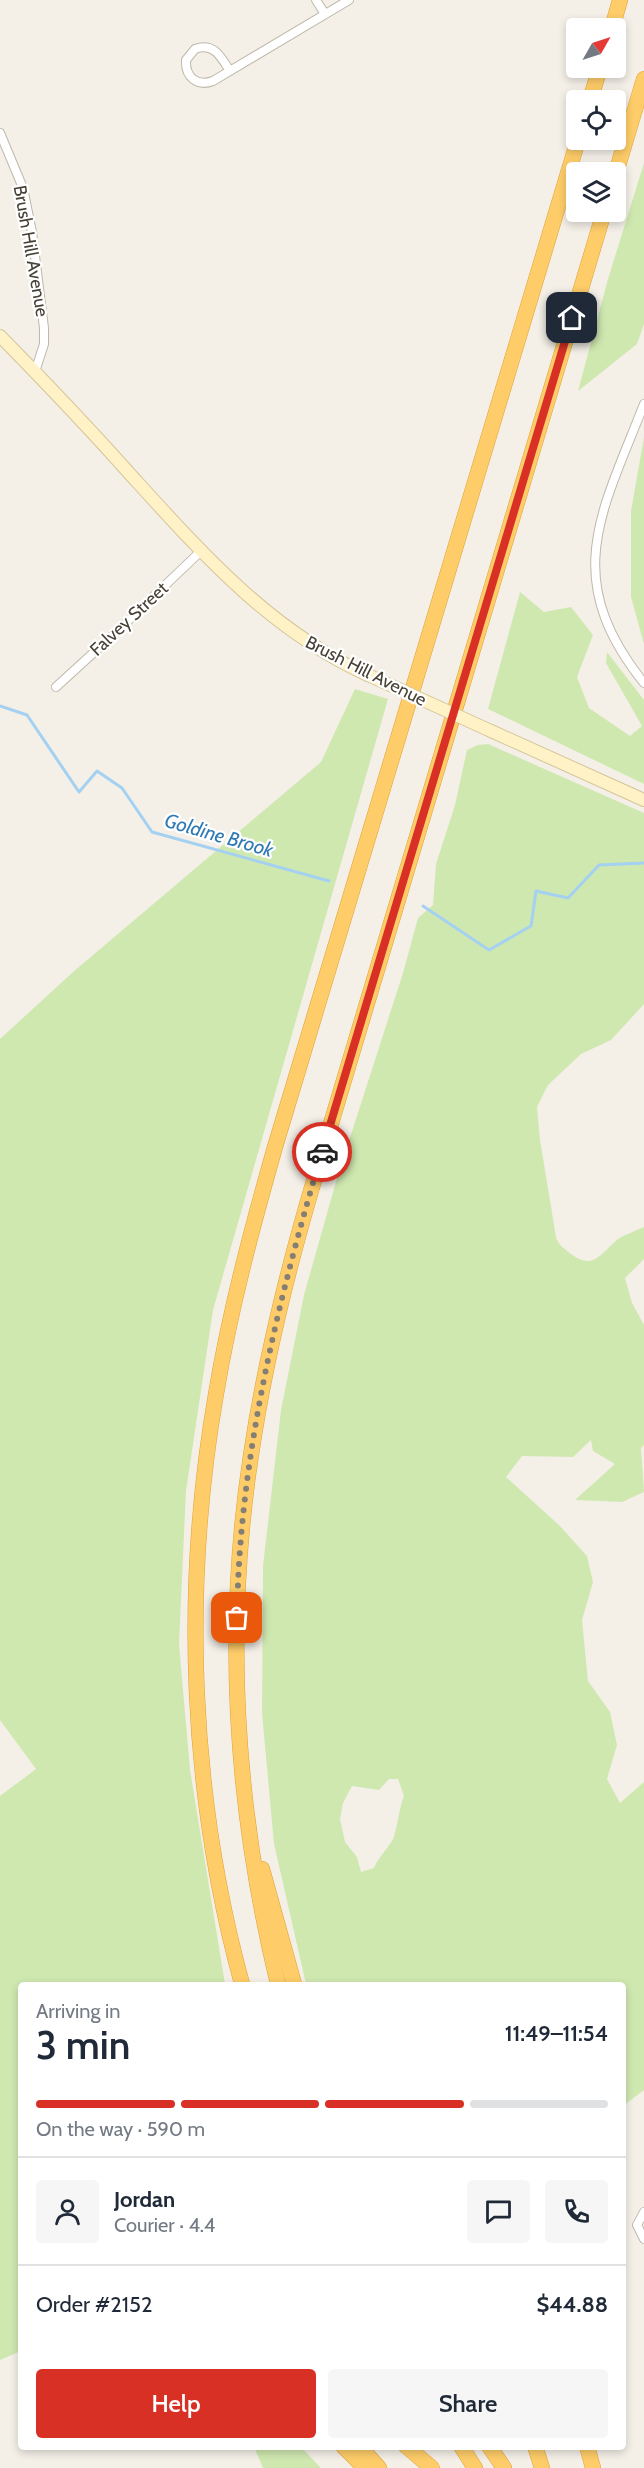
<!DOCTYPE html>
<html lang="en">
<head>
<meta charset="utf-8">
<style>
	body { margin:0; font-family:Cabin,sans-serif; background:#f6f6f7; color:#1f2937; height:100vh; display:flex; flex-direction:column; font-size:22px; white-space:nowrap }
	* { box-sizing:border-box; margin:0 }
	p { font-size:20px; color:#747a83 }
	.icon { flex:none; width:33px; height:33px; fill:none; stroke:currentColor; stroke-width:2; stroke-linecap:round; stroke-linejoin:round }
	.map { position:relative; flex:1; overflow:hidden }
	.side { position:absolute; left:18px; top:1982px; width:608px; height:468px; display:flex; flex-direction:column; background:#fff; border-radius:6px; box-shadow:0 3px 9px #0003 }
	.side>* { flex:none }
	.needle { width:39px; rotate:51deg }
	.fabs { position:absolute; left:566px; top:18px; display:grid; gap:12px }
	.fabs a { display:grid; place-items:center; width:60px; height:60px; border-radius:6px; background:#fff; box-shadow:0 3px 9px #0003; font-size:30px }
	.pin { position:absolute; display:grid; place-items:center; width:51px; height:51px; color:#fff; margin:-26px; border-radius:12px; box-shadow:0 3px 9px #0006 }
	.courier { position:absolute; display:grid; place-items:center; width:60px; height:60px; margin:-30px; border:4px solid #d93025; border-radius:50%; background:#fff; color:#222; box-shadow:0 2px 8px #0007 }
	.headline em { font-style:normal; font-weight:600 }
	.headline div { display:flex; flex-direction:column-reverse }
	.headline { display:flex; align-items:center; justify-content:space-between; height:102px; padding:0 18px }
	h1 { font-size:39px; font-weight:600; line-height:45px }
	.bar { display:grid; grid-template-columns:repeat(4,1fr); gap:9px 6px; align-content:center; height:72px; padding:0 18px }
	.bar i { height:8px; border-radius:4px; background:#e0e1e3 }
	.bar .active { background:#d93025 }
	.bar p { grid-column:span 4 }
	.line { display:flex; align-items:center; gap:15px; padding:0 18px; border-top:2px solid #e0e1e3 }
	.line div { flex:1 }
	.round { display:grid; place-items:center; flex:none; width:63px; height:63px; border-radius:6px; background:#f6f6f7 }
	.action { display:flex; gap:12px; margin-top:auto; padding:12px 18px }
	.action a { flex:1; height:69px; border-radius:6px; background:#d93025; color:#fff; font-size:24px; font-weight:600; line-height:69px; text-align:center }
	.action a+a { background:#f6f6f7; color:#1f2937 }
	.map>svg:first-child { display:block }
	.green { fill:#cfe8b0; fill-rule:evenodd }
	.lines { fill:none; stroke-linecap:round; stroke-linejoin:round }
	.stream { stroke:#a4d1f1; stroke-width:3 }
	.street-casing { stroke:#bfb8aa; stroke-width:10 }
	.secondary-casing { stroke:#d4c598; stroke-width:14 }
	.highway-casing { stroke:#dea238; stroke-width:16 }
	.street { stroke:#fff; stroke-width:8 }
	.secondary { stroke:#fff2c7; stroke-width:12 }
	.highway { stroke:#fecd69; stroke-width:15 }
	.secondary-bridge-casing { stroke:#d4c598; stroke-width:14; stroke-linecap:butt }
	.secondary-bridge { stroke:#fff2c7; stroke-width:12 }
	.done { stroke:#847e74; stroke-width:6; stroke-dasharray:0 10.8 }
	.route { stroke:#d93025; stroke-width:8 }
	.labels { text-anchor:middle; dominant-baseline:central; stroke-width:4.5; stroke-linejoin:round; paint-order:stroke }
	.street-label { font-size:18px; fill:#474136; stroke:#fff }
	.water-label { font-size:20px; font-style:italic; fill:#2f7ab4; stroke:#fff }
</style>
</head>
<body>
<div class="map">
<svg width="644" height="2468" viewBox="0 0 644 2468">
	<rect width="100%" height="100%" fill="#f4f0e8"/>
	<!-- green -->
	<g class="green">
		<polygon points="644,163 644,324 637,344 578,391 608,279"/>
		<polygon points="644,437 644,644 631,597 631,511"/>
		<polygon points="520,592 544,612 571,607 593,635 577,677 589,708 630,736 642,726 606,663 607,652 644,700 644,784 488,709"/>
		<polygon points="355,689 388,699 213,1310 186,1491 179,1644 190,1770 225,1984 21,1984 21,2351 0,2360 0,1796 36,1769 0,1720 0,1039 73,972 321,762"/>
		<path d="M488 744 644 813V1004L611 1040 581 1054 548 1085 537 1107 540 1140 556 1237C558 1245 565 1249 571 1254 594 1271 601 1253 618 1239 626 1234 635 1231 644 1227V1259L625 1278 632 1303 644 1325V1445L641 1448 644 1492 622 1502 575 1500 615 1464 593 1451 591 1440 573 1457 522 1456 506 1477 560 1526 587 1556 593 1582 582 1620 588 1681 610 1712 617 1745 607 1779 620 1803 644 1782V2090L623 2106 622 1984H306L274 1844 262 1713 263 1566 281 1410 304 1295 337 1178 403 973 418 918 433 905 436 864 455 805 467 750 478 745ZM389 1779H398L404 1796C399 1808 397 1831 393 1839 387 1850 379 1856 374 1868L361 1872 357 1857 345 1842 340 1819 343 1803 352 1786 379 1790Z"/>
		<polygon points="254,2447 301,2447 321,2468 263,2468"/>
	</g>
	<g class="lines">
		<!-- stream -->
		<g class="stream">
			<polyline points="0,706 27,715 79,792 97,771 122,788 152,832 329,881"/>
			<polyline points="423,906 489,950 531,926 536,891 568,898 599,865 644,863"/>
		</g>
		<defs>
			<g id="street">
				<polyline points="316,0 325,14"/>
				<path d="M230 71C221 57 214 42 195 49L186 60C185 77 197 87 213 81L349 0"/>
				<polyline points="0,133 23,188 32,232 44,328 44,344 35,372"/>
				<path d="M644 404C601 514 560 578 644 683"/>
				<polyline points="56,687 113,635 201,551"/>
				<polyline points="644,2212 637,2225 644,2239"/>
			</g>
			<g id="secondary">
				<path d="M0 336C44 381 87 426 129 473 200 551 270 631 368 675"/>
				<polyline points="491,731 644,800"/>
			</g>
			<g id="highway">
				<polyline points="612,28 620,0"/>
				<polyline points="590,100 600,68"/>
				<polyline points="615,176 644,79"/>
				<polyline points="262,1869 294,1984"/>
				<path d="M242 1984C190 1794 182 1589 216 1394 230 1310 252 1228 275 1147L578 140"/>
				<path d="M278 1984C236 1811 224 1631 251 1455 265 1360 288 1268 315 1177L604 212"/>
				<polyline points="343,2446 365,2468"/>
				<polyline points="359,2446 379,2468"/>
				<polyline points="406,2446 432,2468"/>
				<polyline points="461,2446 475,2468"/>
				<polyline points="489,2446 504,2468"/>
				<polyline points="535,2446 542,2468"/>
				<polyline points="587,2446 593,2468"/>
			</g>
		</defs>
		<!-- street casing -->
		<use href="#street" class="street-casing"/>
		<!-- secondary casing -->
		<use href="#secondary" class="secondary-casing"/>
		<!-- highway casing -->
		<use href="#highway" class="highway-casing"/>
		<!-- street -->
		<use href="#street" class="street"/>
		<!-- secondary -->
		<use href="#secondary" class="secondary"/>
		<!-- highway -->
		<use href="#highway" class="highway"/>
		<defs>
			<polyline id="secondary-bridge" points="368,675 491,731"/>
		</defs>
		<!-- secondary-bridge casing -->
		<use href="#secondary-bridge" class="secondary-bridge-casing"/>
		<!-- secondary-bridge -->
		<use href="#secondary-bridge" class="secondary-bridge"/>
	</g>
	<g class="lines">
		<!-- done -->
		<path class="done" d="M237 1618C239 1459 277 1304 322 1152"/>
		<!-- route -->
		<polyline class="route" points="322,1152 572,318"/>
	</g>
	<g class="labels">
		<!-- street labels -->
		<g class="street-label">
			<text transform="translate(31 251) rotate(80)">Brush Hill Avenue</text>
			<text transform="translate(129 619) rotate(-43)">Falvey Street</text>
			<text transform="translate(366 671) rotate(27)">Brush Hill Avenue</text>
		</g>
		<!-- water labels -->
		<g class="water-label">
			<text transform="translate(219 835) rotate(16)">Goldine Brook</text>
		</g>
	</g>
</svg>
<div class="fabs">
<a><svg class="needle" viewBox="-14 -14 28 28"><path d="M0-13l5 13h-10z" fill="#e53935"/><path d="M0 13l5-13h-10z" fill="#747a83"/></svg></a>
<a><svg class="icon" aria-label="locate" viewBox="0 0 24 24"><circle cx="12" cy="12" r="6"/><path d="M12 2v4M12 18v4M2 12h4M18 12h4"/></svg></a>
<a><svg class="icon" aria-label="layers" viewBox="0 0 24 24"><path d="M12 4l9 5-9 5-9-5zM3 14l9 5 9-5"/></svg></a>
</div>
<div class="pin" style="left:237px;top:1618px;background:#ea580c"><svg class="icon" aria-label="bag" viewBox="0 0 24 24"><path d="M5 8h14l-1 12H6zM9 8a3 3 0 0 1 6 0"/></svg></div>
<div class="pin" style="left:572px;top:318px;background:#1f2937"><svg class="icon" aria-label="home" viewBox="0 0 24 24"><path d="M3 11l9-7 9 7M6 9v11h12V9"/></svg></div>
<div class="courier" style="left:322px;top:1152px"><svg class="icon" aria-label="car" viewBox="0 0 24 24"><path d="M5 17H2v-5l4-1 3-4h7l3 4 3 1v5h-3M9 17h6M6 11h13"/><circle cx="7" cy="17" r="2"/><circle cx="17" cy="17" r="2"/></svg></div>
<section class="side">
<div class="headline"><div><h1>3 min</h1><p>Arriving in</p></div><em>11:49–11:54</em></div>
<div class="bar"><i class="active"></i><i class="active"></i><i class="active"></i><i></i><p>On the way · 590 m</p></div>
<div class="line" style="height:108px"><a class="round"><svg class="icon" aria-label="person" viewBox="0 0 24 24"><circle cx="12" cy="8" r="4"/><path d="M4 21q1-7 8-7t8 7"/></svg></a><div><b>Jordan</b><p>Courier · 4.4</p></div><a class="round"><svg class="icon" aria-label="chat" viewBox="0 0 24 24"><path d="M4 5h16v11H9l-5 4z"/></svg></a><a class="round"><svg class="icon" aria-label="phone" viewBox="0 0 24 24"><path d="M5 4h4l2 5-3 2q2 4 5 5l2-3 5 2v4C11 20 4 13 5 4z"/></svg></a></div>
<div class="line" style="height:78px"><div>Order #2152</div><b>$44.88</b></div>
<div class="action"><a>Help</a><a>Share</a></div>
</section>
</div>
</body>
</html>
